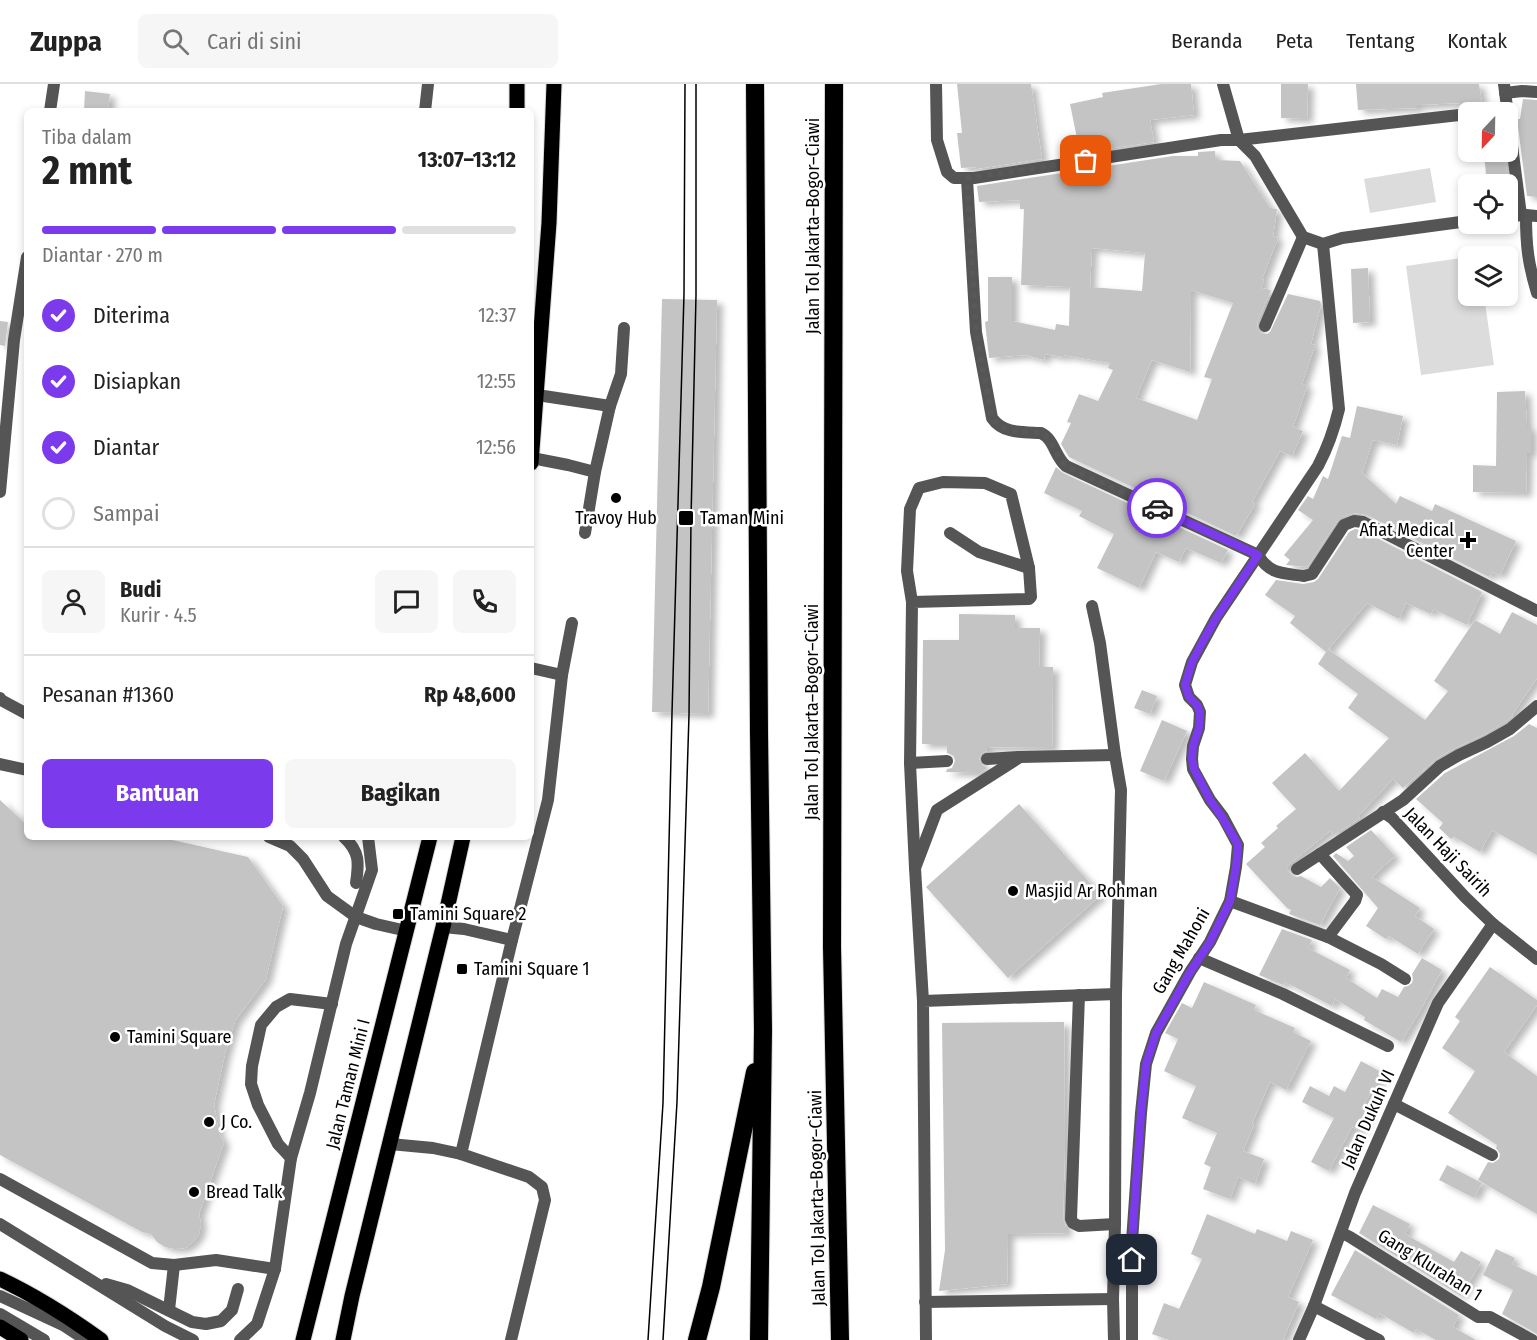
<!DOCTYPE html>
<html lang="id">
<head>
<meta charset="utf-8">
<style>
	body { margin:0; font-family:"Fira Sans Condensed",sans-serif; background:#f6f6f6; color:#222; height:100vh; display:flex; flex-direction:column; font-size:22px; white-space:nowrap }
	* { box-sizing:border-box; margin:0 }
	p { font-size:20px; color:#767676 }
	.icon { flex:none; width:33px; height:33px; fill:none; stroke:currentColor; stroke-width:2; stroke-linecap:round; stroke-linejoin:round }
	.map { position:relative; flex:1; overflow:hidden }
	.panel { position:absolute; left:24px; top:24px; width:510px; height:732px; display:flex; flex-direction:column; background:#fff; border-radius:9px; box-shadow:0 3px 9px #0003 }
	.panel>* { flex:none }
	.needle { width:39px; rotate:202deg }
	.buttons { position:absolute; left:1458px; top:18px; display:grid; gap:12px }
	.buttons a { display:grid; place-items:center; width:60px; height:60px; border-radius:9px; background:#fff; box-shadow:0 3px 9px #0003; font-size:30px }
	.pin { position:absolute; display:grid; place-items:center; width:51px; height:51px; color:#fff; margin:-26px; border-radius:12px; box-shadow:0 3px 9px #0006 }
	.courier { position:absolute; display:grid; place-items:center; width:60px; height:60px; margin:-30px; border:4px solid #7c3aed; border-radius:50%; background:#fff; color:#222; box-shadow:0 2px 8px #0007 }
	.head em { font-style:normal; font-weight:700 }
	.head div { display:flex; flex-direction:column-reverse }
	.head { display:flex; align-items:center; justify-content:space-between; height:102px; padding:0 18px }
	h1 { font-size:39px; font-weight:700; line-height:45px }
	.bar { display:grid; grid-template-columns:repeat(4,1fr); gap:9px 6px; align-content:center; height:72px; padding:0 18px }
	.bar i { height:8px; border-radius:4px; background:#e0e0e0 }
	.bar .selected { background:#7c3aed }
	.bar p { grid-column:span 4 }
	.line { display:flex; align-items:center; gap:15px; padding:0 18px; border-top:2px solid #e0e0e0 }
	.line div { flex:1 }
	.round { display:grid; place-items:center; flex:none; width:63px; height:63px; border-radius:9px; background:#f6f6f6 }
	ol { padding:0 18px; list-style:none }
	li { display:flex; align-items:center; gap:18px; height:66px }
	li p { margin-inline-start:auto }
	li .icon { padding:6px; border-radius:50%; background:#7c3aed; color:#fff; stroke-width:4 }
	li:last-child { color:#767676 }
	li i { width:33px; height:33px; border:3px solid #e0e0e0; border-radius:50% }
	.cta { display:flex; gap:12px; margin-top:auto; padding:12px 18px }
	.cta a { flex:1; height:69px; border-radius:9px; background:#7c3aed; color:#fff; font-size:24px; font-weight:700; line-height:69px; text-align:center }
	.cta a+a { background:#f6f6f6; color:#222 }
	header { display:flex; align-items:center; gap:36px; box-sizing:border-box; height:84px; padding:0 30px; background:#fff; border-bottom:2px solid #e0e0e0 }
	header strong { font-size:28px }
	nav { display:flex; gap:33px; margin-inline-start:auto; font-size:21px }
	.search { width:420px; height:54px; background:#f6f6f6; display:flex; align-items:center; gap:15px; box-sizing:border-box; padding:0 21px; border-radius:9px; color:#767676; font-size:22px }
	.map>svg:first-child { display:block }
	.green { fill:#dcdcdc }
	.building { fill:#c4c4c4; fill-rule:evenodd; filter:url(#shadow) }
	.lines { fill:none; stroke-linecap:round; stroke-linejoin:round }
	.primary-casing { stroke:#dbdbdb; stroke-width:17 }
	.motorway-casing { stroke:#dbdbdb; stroke-width:20 }
	.service { stroke:#555; stroke-width:12 }
	.minor { stroke:#555; stroke-width:12 }
	.primary { stroke:#000; stroke-width:15 }
	.motorway { stroke:#000; stroke-width:18 }
	.tram { stroke:#000; stroke-width:1.5 }
	.done { stroke:#595959; stroke-width:6; stroke-dasharray:0 10.8 }
	.route { stroke:#7c3aed; stroke-width:8 }
	.poi-dot { fill:#000; stroke:#fff; stroke-width:2 }
	.labels { text-anchor:middle; dominant-baseline:central; stroke-width:5; stroke-linejoin:round; paint-order:stroke }
	.street-label { font-size:18px; fill:#000; stroke:#fff }
	.poi-label { font-size:18px; fill:#000; stroke:#fff; text-anchor:start }
</style>
</head>
<body>
<header>
<strong>Zuppa</strong>
<div class="search"><svg class="icon" aria-label="search" viewBox="0 0 24 24"><circle cx="10" cy="10" r="6"/><path d="M15 15l6 6"/></svg>Cari di sini</div>
<nav><a>Beranda</a><a>Peta</a><a>Tentang</a><a>Kontak</a></nav>
</header>
<div class="map">
<svg width="1537" height="1256" viewBox="0 0 1537 1256">
	<defs>
		<filter id="shadow"><feDropShadow dx="6" dy="4" stdDeviation="3" flood-color="#0004"/></filter>
	</defs>
	<rect width="100%" height="100%" fill="#fff"/>
	<!-- green -->
	<g class="green">
		<polygon points="1430,84 1436,118 1370,129 1364,95"/>
		<polygon points="1468,173 1468,212 1484,212 1494,281 1421,291 1406,182"/>
	</g>
	<!-- building -->
	<g class="building">
		<polygon points="957,0 1031,0 1042,75 976,85 976,83 961,84 957,49 962,49"/>
		<polygon points="1161,0 1191,0 1194,31 1150,36 1154,58 1080,69 1070,20 1103,13 1102,9"/>
		<polygon points="1281,0 1308,0 1307,35 1281,34"/>
		<polygon points="1356,0 1479,0 1482,20 1460,23 1460,19 1417,21 1417,24 1358,26"/>
		<polygon points="85,7 110,10 108,27 84,27"/>
		<polygon points="1523,15 1537,16 1537,113 1527,112 1517,35 1520,35"/>
		<path d="M1215 67 1216 76 1240 77 1270 124 1277 125 1273 152 1278 154 1262 195 1264 196 1261 204 1271 206 1257 239 1258 246 1262 250H1267L1270 248 1288 210 1320 217 1321 221 1311 260 1315 261 1302 300 1307 302 1293 343 1303 347 1292 372 1280 367 1252 418 1255 420 1236 452 1069 373 1061 360 1071 339 1067 338 1079 310 1098 317 1113 286 1108 284 1110 279 1064 271V273L1045 270 1044 276 1025 271 989 274 985 238 988 237V193H1012V237L1055 246 1056 240 1069 242 1070 203 1021 201 1024 125H1020V116L979 118 977 102 1173 72H1198V68ZM1092 164 1145 169 1142 207 1090 203ZM1191 206 1233 219 1204 293 1212 295 1197 336 1136 314 1152 276 1190 288Z"/>
		<polygon points="1504,68 1510,111 1508,111 1508,100 1487,100 1484,70"/>
		<polygon points="1368,184 1370,238 1353,239 1351,185"/>
		<polygon points="662,215 717,216 708,630 652,628"/>
		<polygon points="0,237 8,238 5,262 0,261"/>
		<polygon points="1525,307 1527,343 1531,343 1531,369 1527,369 1526,409 1473,408 1473,381 1496,382 1497,308"/>
		<polygon points="1357,322 1403,332 1397,361 1373,356 1362,389 1396,420 1400,412 1432,427 1435,420 1516,457 1500,491 1492,488 1489,493 1367,431 1355,429 1341,433 1338,436 1307,483 1286,481 1290,476 1284,471 1313,436 1298,426 1308,412 1313,415 1323,392 1328,395 1342,352 1350,354"/>
		<polygon points="1056,383 1063,389 1228,466 1221,479 1186,464 1179,478 1156,468 1139,504 1097,484 1114,450 1079,432 1082,427 1044,409"/>
		<polygon points="1355,445 1361,446 1482,508 1467,541 1433,525 1431,530 1406,519 1399,535 1367,519 1326,568 1290,539 1295,532 1265,511 1276,496 1303,500 1314,498 1318,495 1349,448"/>
		<polygon points="1512,528 1537,541 1537,594 1512,631 1513,632 1505,638 1483,651 1455,664 1436,675 1403,704 1393,695 1358,732 1360,734 1334,751 1330,747 1292,778 1286,784 1293,792 1297,793 1301,792 1321,803 1330,794 1340,804 1320,841 1289,830 1291,826 1287,824 1246,780 1265,763 1261,759 1278,744 1276,742 1296,725 1272,699 1305,669 1339,707 1389,654 1348,624 1358,610 1318,580 1328,565 1425,636 1448,607 1434,597 1475,536 1500,550"/>
		<polygon points="959,530 1015,531 1015,544 1040,544 1039,583 1053,583 1052,664 987,663 987,667 982,669 979,675 981,680 987,684 980,689 946,688 947,685 952,684 955,677 954,672 947,669 947,660 922,660 923,556 959,556"/>
		<polygon points="1142,606 1157,612 1150,630 1134,624"/>
		<polygon points="1162,636 1187,647 1164,697 1140,687"/>
		<polygon points="1529,640 1537,644 1537,771 1492,746 1480,768 1454,753 1451,755 1439,744 1443,739 1416,715 1445,689 1514,652"/>
		<polygon points="0,716 27,741 27,753 159,753 248,773 283,822 266,895 235,937 225,970 214,1020 219,1050 224,1058 199,1130 201,1140 199,1150 193,1158 185,1164 175,1165 165,1163 157,1158 151,1150 142,1148 0,1071"/>
		<polygon points="1019,720 1101,811 1008,894 926,803"/>
		<polygon points="1371,746 1395,772 1372,793 1420,824 1415,832 1434,845 1418,870 1389,852 1386,855 1366,842 1378,824 1333,772 1336,769 1348,777 1354,772 1346,763"/>
		<polygon points="1282,845 1312,856 1308,864 1350,886 1346,894 1377,914 1382,905 1398,913 1404,903 1408,902 1412,899 1413,895 1412,890 1422,874 1442,886 1420,927 1401,958 1364,936 1365,933 1335,915 1332,922 1285,898 1283,901 1259,891"/>
		<polygon points="1490,883 1537,916 1537,921 1504,968 1537,992 1537,1130 1478,1096 1488,1078 1493,1079 1499,1075 1500,1070 1496,1064 1497,1061 1448,1029 1475,987 1442,964 1460,937 1455,933"/>
		<polygon points="1204,898 1256,921 1254,926 1295,944 1293,948 1311,957 1286,1006 1270,998 1252,1039 1254,1040 1243,1067 1264,1075 1255,1100 1238,1093 1230,1115 1203,1105 1211,1083 1204,1080 1217,1049 1182,1034 1196,1002 1164,987 1178,955 1165,949 1182,919 1192,924"/>
		<polygon points="1064,938 1065,1063 1063,1135 1066,1143 1066,1149 1008,1150 1007,1200 939,1207 945,1166 942,939"/>
		<polygon points="1361,977 1383,989 1361,1025 1368,1029 1360,1047 1352,1043 1329,1087 1311,1078 1334,1034 1302,1018 1310,1002 1329,1012 1334,1002 1345,1008"/>
		<polygon points="1447,1081 1482,1099 1474,1114 1439,1096"/>
		<polygon points="1373,1121 1410,1140 1405,1150 1454,1178 1461,1167 1481,1178 1461,1212 1359,1149"/>
		<polygon points="1207,1130 1255,1150 1257,1145 1287,1157 1291,1147 1313,1156 1288,1213 1299,1218 1283,1256 1169,1256 1152,1250 1164,1219 1179,1225 1202,1175 1191,1170"/>
		<polygon points="1496,1165 1515,1174 1512,1180 1537,1192 1537,1250 1502,1230 1513,1206 1483,1191"/>
		<polygon points="1355,1166 1459,1231 1453,1243 1476,1256 1436,1256 1416,1245 1414,1249 1379,1229 1376,1235 1331,1211"/>
	</g>
	<g class="lines">
		<defs>
			<g id="primary">
				<polyline points="517,27 517,0"/>
				<polyline points="531,379 549,139 554,0"/>
				<path d="M0 1195C36 1212 69 1233 101 1256"/>
				<polyline points="0,1243 21,1256"/>
				<polyline points="303,1256 430,753"/>
				<polyline points="343,1256 352,1212 443,843 463,753"/>
			</g>
			<g id="motorway">
				<polyline points="755,0 759,648 763,946 759,1256"/>
				<polyline points="834,0 832,863 840,1256"/>
				<polyline points="697,1256 711,1203 755,988"/>
			</g>
		</defs>
		<!-- primary casing -->
		<use href="#primary" class="primary-casing"/>
		<!-- motorway casing -->
		<use href="#motorway" class="motorway-casing"/>
		<!-- service -->
		<g class="service">
			<polyline points="50,27 54,0"/>
			<polyline points="425,27 428,0"/>
			<polyline points="537,311 610,322"/>
			<polyline points="532,374 568,381 595,388"/>
			<polyline points="0,408 14,256 27,173"/>
			<polyline points="585,449 595,388 610,322 621,290 624,244"/>
			<polyline points="950,449 979,468 1029,484"/>
			<polyline points="912,518 907,487 910,425 919,404 943,398 985,399 1011,410 1029,484 1031,513 1029,515 912,518 910,679 915,784"/>
			<polyline points="1092,522 1100,559 1115,671 1121,706 1116,910 1115,1140 1113,1215 1114,1256"/>
			<polyline points="531,584 562,591"/>
			<polyline points="0,614 1,616 27,630"/>
			<polyline points="987,675 1018,673"/>
			<polyline points="910,679 947,677"/>
			<polyline points="0,680 27,686"/>
			<polyline points="269,753 290,762 303,775 327,812 356,833 376,840 407,847"/>
			<path d="M344 753C360 768 359 779 356 799"/>
			<polyline points="443,843 464,845 512,856"/>
			<polyline points="1079,911 1071,1135 1073,1139 1079,1142 1115,1140"/>
			<polyline points="923,917 915,784 937,726 1020,673 1115,671"/>
			<polyline points="390,1060 433,1064 461,1070 512,856 548,716 562,591 572,539"/>
			<polyline points="461,1070 529,1093 542,1103 545,1116 511,1256"/>
			<polyline points="291,1074 278,1060 258,1021 251,1000 252,982 261,941 276,923 290,915 332,920"/>
			<polyline points="0,1095 152,1179 174,1181 216,1176 275,1185"/>
			<polyline points="0,1140 165,1242 193,1256"/>
			<polyline points="106,1200 127,1206 192,1238 206,1240 221,1237 232,1226 238,1205"/>
			<polyline points="0,1212 63,1241 86,1256"/>
			<polyline points="925,1218 1113,1215"/>
			<polyline points="169,1226 174,1181"/>
			<polyline points="0,1230 44,1256"/>
			<polyline points="240,1256 257,1240 275,1185 291,1074 310,1009 346,860 372,786 368,753"/>
			<polyline points="926,1256 923,917 1116,910"/>
		</g>
		<!-- minor -->
		<g class="minor">
			<polyline points="936,0 937,56 947,88 954,94 974,94 1221,56 1239,56 1255,72 1303,153 1323,160 1342,154 1468,137"/>
			<polyline points="1223,0 1239,56 1468,30"/>
			<polyline points="1504,0 1521,131"/>
			<polyline points="1505,9 1522,7 1537,8"/>
			<polyline points="1485,28 1508,26"/>
			<path d="M967 95 976 248 992 334C1003 350 1023 348 1041 349 1054 355 1055 373 1066 382L1258 471"/>
			<polyline points="1508,132 1526,131"/>
			<path d="M1537 132 1526 131C1526 162 1528 179 1537 209"/>
			<polyline points="1265,242 1303,153"/>
			<path d="M1258 471C1270 491 1283 489 1304 492L1312 490 1344 441 1354 437 1363 438 1537 527"/>
			<polyline points="1383,728 1392,734 1465,813 1493,840 1537,875"/>
			<polyline points="1320,770 1357,811 1355,817 1328,853"/>
			<polyline points="1297,785 1403,716 1440,682 1459,671 1487,658 1510,645 1537,622"/>
			<polyline points="1230,817 1328,853 1381,880 1405,895"/>
			<polyline points="1199,874 1283,910 1388,962"/>
			<polyline points="1394,1020 1492,1071"/>
			<polyline points="1342,1149 1350,1153 1478,1233 1490,1233 1532,1256"/>
			<polyline points="1314,1222 1379,1256"/>
			<path d="M1132 1256V1157L1141 1029 1146 980 1156 949 1190 888 1210 858 1230 817 1236 783 1238 761 1223 733 1210 716 1193 685 1192 675 1193 662 1199 644 1200 628 1197 621 1189 613 1185 601 1192 578 1216 534 1318 382C1328 363 1334 346 1339 325L1323 160"/>
			<polyline points="1299,1256 1314,1222 1355,1109 1438,919 1493,840"/>
		</g>
		<!-- primary -->
		<use href="#primary" class="primary"/>
		<!-- motorway -->
		<use href="#motorway" class="motorway"/>
		<!-- tram -->
		<g class="tram">
			<polyline points="648,1256 663,1019 672,629 684,210 685,0"/>
			<polyline points="663,1256 677,1018 689,631 691,435 696,211 696,0"/>
		</g>
	</g>
	<g class="lines">
		<!-- done -->
		<path class="done" d="M1086 77 967 94 976 248 992 334C1003 350 1023 347 1041 349 1054 355 1055 373 1066 382L1157 424"/>
		<!-- route -->
		<polyline class="route" points="1132,1176 1132,1157 1141,1029 1146,980 1156,949 1190,888 1210,858 1230,817 1236,783 1238,761 1222,733 1210,716 1194,685 1192,675 1193,662 1199,644 1200,628 1197,621 1189,613 1185,601 1192,578 1203,557 1216,534 1258,471 1157,424"/>
	</g>
	<!-- markers -->
	<g class="poi-dot">
		<circle cx="616" cy="414" r="6"/>
		<rect x="678" y="426" width="16" height="16" rx="3"/>
		<path d="M1465 447h6v6h6v6h-6v6h-6v-6h-6v-6h6z"/>
		<circle cx="1013" cy="807" r="6"/>
		<rect x="392" y="824" width="12" height="12" rx="3"/>
		<rect x="456" y="879" width="12" height="12" rx="3"/>
		<circle cx="115" cy="953" r="6"/>
		<circle cx="209" cy="1038" r="6"/>
		<circle cx="194" cy="1108" r="6"/>
	</g>
	<g class="labels">
		<!-- street labels -->
		<g class="street-label">
			<text transform="translate(813 142) rotate(-90)">Jalan Tol Jakarta–Bogor–Ciawi</text>
			<text transform="translate(812 628) rotate(-90)">Jalan Tol Jakarta–Bogor–Ciawi</text>
			<text transform="translate(1448 768) rotate(46)">Jalan Haji Sairih</text>
			<text transform="translate(1181 867) rotate(-60)">Gang Mahoni</text>
			<text transform="translate(348 1000) rotate(-76)">Jalan Taman Mini I</text>
			<text transform="translate(1368 1035) rotate(-66)">Jalan Dukuh VI</text>
			<text transform="translate(817 1114) rotate(-91)">Jalan Tol Jakarta–Bogor–Ciawi</text>
			<text transform="translate(1430 1181) rotate(32)">Gang Klurahan 1</text>
		</g>
		<!-- poi labels -->
		<g class="poi-label">
			<text x="616" y="434" text-anchor="middle">Travoy Hub</text>
			<text x="700" y="434">Taman Mini</text>
			<text x="1454" y="446" text-anchor="end">Afiat Medical<tspan x="1454" dy="21">Center</tspan></text>
			<text x="1025" y="807">Masjid Ar Rohman</text>
			<text x="410" y="830">Tamini Square 2</text>
			<text x="474" y="885">Tamini Square 1</text>
			<text x="127" y="953">Tamini Square</text>
			<text x="221" y="1038">J Co.</text>
			<text x="206" y="1108">Bread Talk</text>
		</g>
	</g>
</svg>
<div class="buttons">
<a><svg class="needle" viewBox="-14 -14 28 28"><path d="M0-13l5 13h-10z" fill="#e53935"/><path d="M0 13l5-13h-10z" fill="#767676"/></svg></a>
<a><svg class="icon" aria-label="locate" viewBox="0 0 24 24"><circle cx="12" cy="12" r="6"/><path d="M12 2v4M12 18v4M2 12h4M18 12h4"/></svg></a>
<a><svg class="icon" aria-label="layers" viewBox="0 0 24 24"><path d="M12 4l9 5-9 5-9-5zM3 14l9 5 9-5"/></svg></a>
</div>
<div class="pin" style="left:1086px;top:77px;background:#ea580c"><svg class="icon" aria-label="bag" viewBox="0 0 24 24"><path d="M5 8h14l-1 12H6zM9 8a3 3 0 0 1 6 0"/></svg></div>
<div class="pin" style="left:1132px;top:1176px;background:#1f2937"><svg class="icon" aria-label="home" viewBox="0 0 24 24"><path d="M3 11l9-7 9 7M6 9v11h12V9"/></svg></div>
<div class="courier" style="left:1157px;top:424px"><svg class="icon" aria-label="car" viewBox="0 0 24 24"><path d="M5 17H2v-5l4-1 3-4h7l3 4 3 1v5h-3M9 17h6M6 11h13"/><circle cx="7" cy="17" r="2"/><circle cx="17" cy="17" r="2"/></svg></div>
<section class="panel">
<div class="head"><div><h1>2 mnt</h1><p>Tiba dalam</p></div><em>13:07–13:12</em></div>
<div class="bar"><i class="selected"></i><i class="selected"></i><i class="selected"></i><i></i><p>Diantar · 270 m</p></div>
<ol>
<li><svg class="icon" aria-label="check" viewBox="0 0 24 24"><path d="M5 12l5 5 9-10"/></svg>Diterima<p>12:37</p></li>
<li><svg class="icon" aria-label="check" viewBox="0 0 24 24"><path d="M5 12l5 5 9-10"/></svg>Disiapkan<p>12:55</p></li>
<li><svg class="icon" aria-label="check" viewBox="0 0 24 24"><path d="M5 12l5 5 9-10"/></svg>Diantar<p>12:56</p></li>
<li><i></i>Sampai</li>
</ol>
<div class="line" style="height:108px"><a class="round"><svg class="icon" aria-label="person" viewBox="0 0 24 24"><circle cx="12" cy="8" r="4"/><path d="M4 21q1-7 8-7t8 7"/></svg></a><div><b>Budi</b><p>Kurir · 4.5</p></div><a class="round"><svg class="icon" aria-label="chat" viewBox="0 0 24 24"><path d="M4 5h16v11H9l-5 4z"/></svg></a><a class="round"><svg class="icon" aria-label="phone" viewBox="0 0 24 24"><path d="M5 4h4l2 5-3 2q2 4 5 5l2-3 5 2v4C11 20 4 13 5 4z"/></svg></a></div>
<div class="line" style="height:78px"><div>Pesanan #1360</div><b>Rp 48,600</b></div>
<div class="cta"><a>Bantuan</a><a>Bagikan</a></div>
</section>
</div>
</body>
</html>
